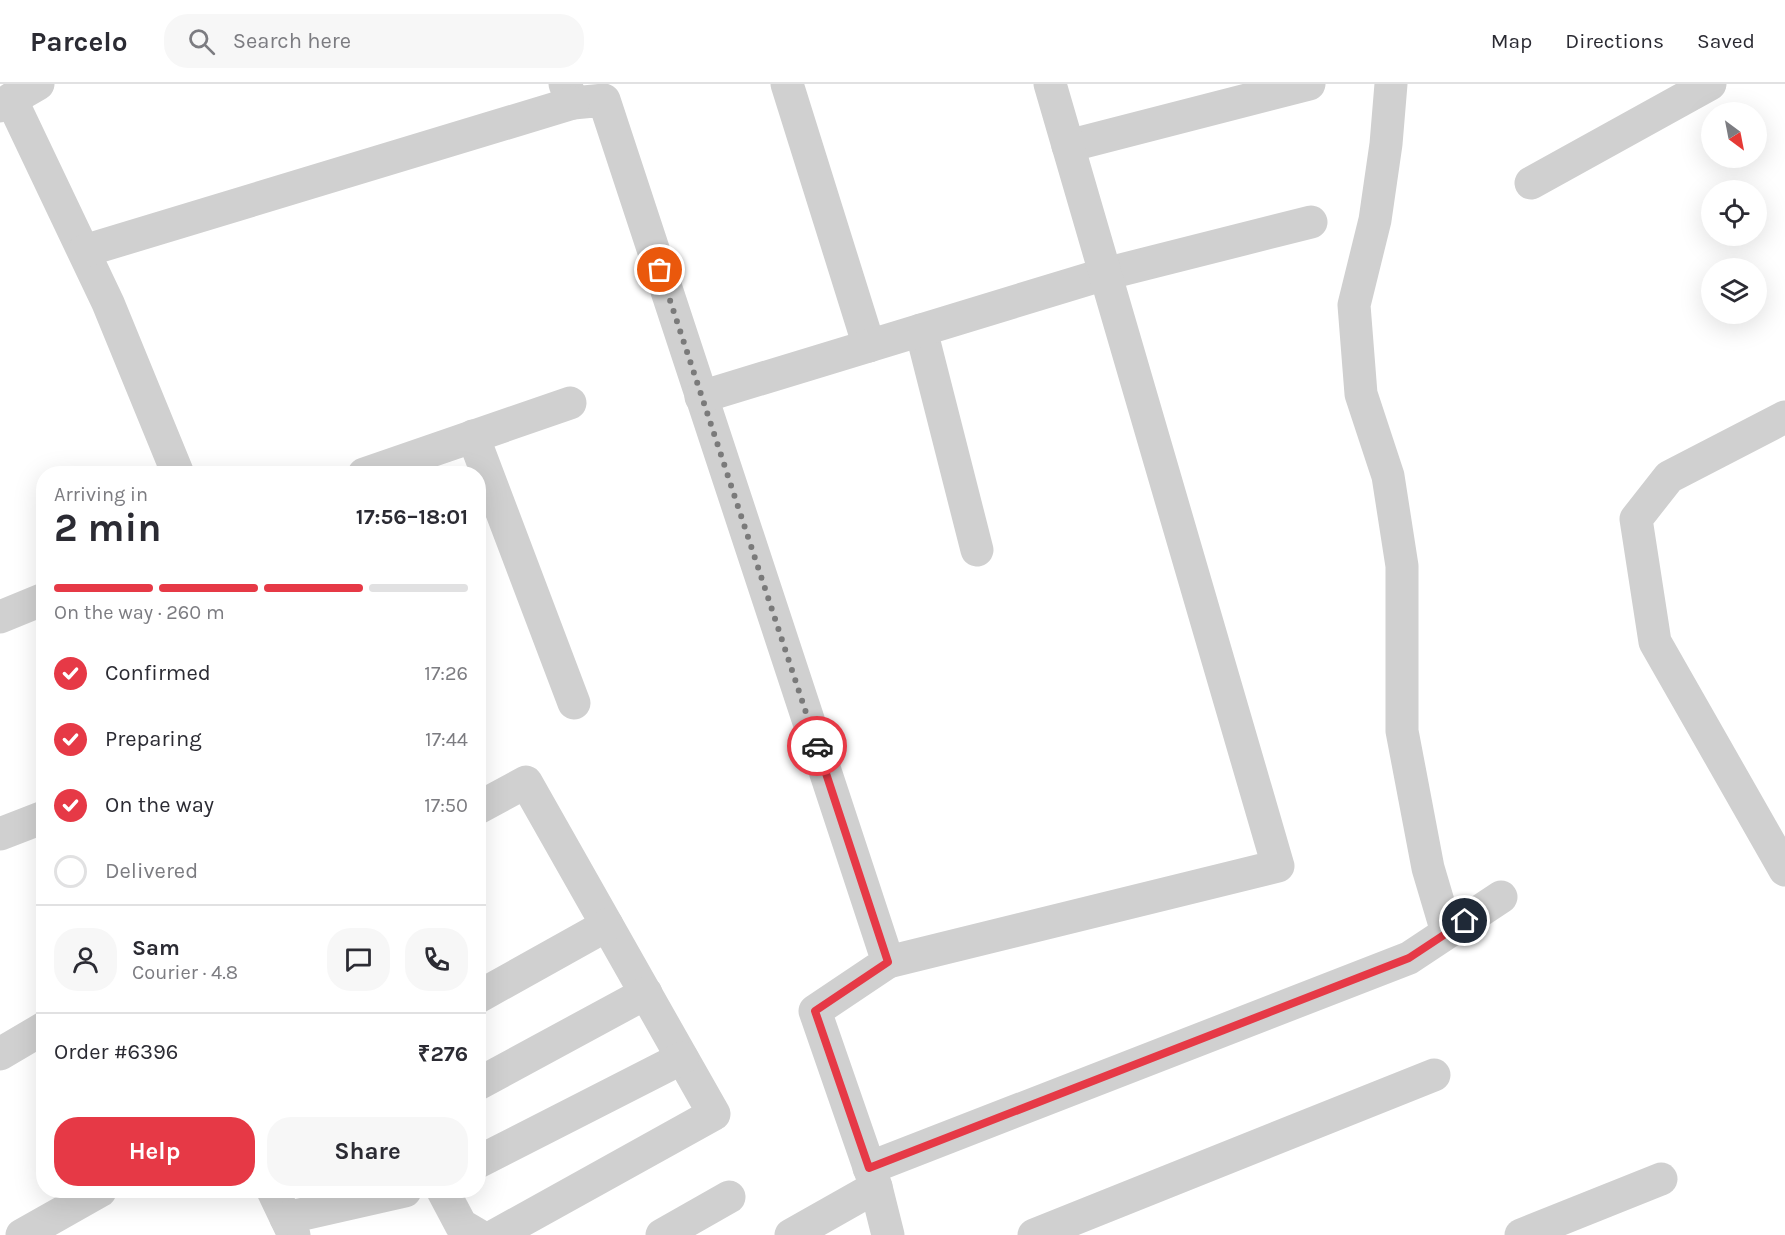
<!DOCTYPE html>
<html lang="en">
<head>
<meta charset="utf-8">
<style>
	body { margin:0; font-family:Karla,sans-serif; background:#f7f7f7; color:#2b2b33; height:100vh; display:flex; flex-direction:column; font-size:22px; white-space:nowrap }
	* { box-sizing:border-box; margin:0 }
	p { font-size:20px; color:#7c7c81 }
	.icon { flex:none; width:33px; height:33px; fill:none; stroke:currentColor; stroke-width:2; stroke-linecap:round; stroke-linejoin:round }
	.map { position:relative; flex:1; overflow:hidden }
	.details { position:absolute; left:36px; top:382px; width:450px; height:732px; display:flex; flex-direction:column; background:#fff; border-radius:24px; box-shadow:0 6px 24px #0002 }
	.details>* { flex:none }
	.needle { width:39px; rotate:148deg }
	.buttons { position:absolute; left:1701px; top:18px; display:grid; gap:12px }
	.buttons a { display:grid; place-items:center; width:66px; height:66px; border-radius:50%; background:#fff; box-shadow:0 6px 24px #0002; font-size:30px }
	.pin { position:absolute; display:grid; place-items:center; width:51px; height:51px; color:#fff; margin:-26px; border:3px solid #fff; border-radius:50%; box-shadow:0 2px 6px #0007 }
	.courier { position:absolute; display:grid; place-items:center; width:60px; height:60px; margin:-30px; border:4px solid #e63946; border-radius:50%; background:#fff; color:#222; box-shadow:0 2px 8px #0007 }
	.overview em { font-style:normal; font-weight:700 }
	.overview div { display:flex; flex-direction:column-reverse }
	.overview { display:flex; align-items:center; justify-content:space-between; height:102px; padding:0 18px }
	h1 { font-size:39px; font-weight:700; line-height:45px }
	.bar { display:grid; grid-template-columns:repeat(4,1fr); gap:9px 6px; align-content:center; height:72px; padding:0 18px }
	.bar i { height:8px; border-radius:4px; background:#e1e1e2 }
	.bar .active { background:#e63946 }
	.bar p { grid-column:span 4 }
	.line { display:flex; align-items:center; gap:15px; padding:0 18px; border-top:2px solid #e1e1e2 }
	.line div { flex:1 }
	.round { display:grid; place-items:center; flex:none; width:63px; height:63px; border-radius:24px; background:#f7f7f7 }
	ol { padding:0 18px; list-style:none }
	li { display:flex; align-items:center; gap:18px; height:66px }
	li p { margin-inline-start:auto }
	li .icon { padding:6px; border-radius:50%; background:#e63946; color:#fff; stroke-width:4 }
	li:last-child { color:#7c7c81 }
	li i { width:33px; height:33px; border:3px solid #e1e1e2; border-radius:50% }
	.primary-button { display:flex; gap:12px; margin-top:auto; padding:12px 18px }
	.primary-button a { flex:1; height:69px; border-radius:24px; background:#e63946; color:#fff; font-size:24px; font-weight:700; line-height:69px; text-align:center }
	.primary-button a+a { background:#f7f7f7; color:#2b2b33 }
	header { display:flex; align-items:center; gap:36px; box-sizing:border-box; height:84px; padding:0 30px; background:#fff; border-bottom:2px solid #e1e1e2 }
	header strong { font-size:28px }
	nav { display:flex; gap:33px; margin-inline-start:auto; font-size:21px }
	.search { width:420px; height:54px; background:#f7f7f7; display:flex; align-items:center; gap:15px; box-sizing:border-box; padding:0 21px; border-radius:24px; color:#7c7c81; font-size:22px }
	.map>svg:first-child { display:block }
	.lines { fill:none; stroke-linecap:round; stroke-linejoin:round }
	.street { stroke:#d0d0d0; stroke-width:33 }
	.done { stroke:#7a7a7a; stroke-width:6; stroke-dasharray:0 10.8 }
	.route { stroke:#e63946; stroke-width:8 }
</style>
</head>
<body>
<header>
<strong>Parcelo</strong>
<div class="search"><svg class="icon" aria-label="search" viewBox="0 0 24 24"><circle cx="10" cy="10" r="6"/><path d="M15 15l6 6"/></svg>Search here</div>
<nav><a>Map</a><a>Directions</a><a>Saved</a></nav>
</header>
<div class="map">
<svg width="1785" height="1151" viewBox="0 0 1785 1151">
	<rect width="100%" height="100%" fill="#fff"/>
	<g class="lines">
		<!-- street -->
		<g class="street">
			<polyline points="565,0 573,19 604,16 888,878 815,927 876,1103"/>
			<polyline points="787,0 869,262"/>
			<polyline points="1391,0 1386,60 1375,136 1354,221 1361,310 1388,392 1402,482 1402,647 1428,784 1447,848"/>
			<polyline points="11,15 108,219 178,390"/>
			<polyline points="0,22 38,0"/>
			<polyline points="1068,62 1309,0"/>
			<polyline points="1531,99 1710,0"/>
			<polyline points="84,167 573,19"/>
			<polyline points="921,246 977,466"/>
			<polyline points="701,313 1105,190 1311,138"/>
			<polyline points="1785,333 1669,393 1636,435 1655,558 1785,786"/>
			<polyline points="473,352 574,619"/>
			<polyline points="364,390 570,319"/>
			<polyline points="0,533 44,515"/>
			<polyline points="478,724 526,698 714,1030 496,1151"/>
			<polyline points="0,750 44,733"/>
			<polyline points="888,878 1278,782 1050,0"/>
			<polyline points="478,913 607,841"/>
			<polyline points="0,970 44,944"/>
			<polyline points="478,1000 646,909"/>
			<polyline points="478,1078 682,974"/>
			<polyline points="869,1084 1409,874 1501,813"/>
			<polyline points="273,1107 294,1151"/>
			<polyline points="443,1107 461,1141 478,1151"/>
			<polyline points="286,1134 405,1107"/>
			<polyline points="22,1151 100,1107"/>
			<polyline points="662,1151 729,1113"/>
			<polyline points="791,1151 876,1103 888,1151"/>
			<polyline points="1034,1151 1434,991"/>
			<polyline points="1521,1151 1661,1095"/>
		</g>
	</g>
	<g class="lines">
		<!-- done -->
		<polyline class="done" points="660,186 817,662"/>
		<!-- route -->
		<polyline class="route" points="817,662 888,878 815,927 869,1084 1409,874 1465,837"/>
	</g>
</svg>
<div class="buttons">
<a><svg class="needle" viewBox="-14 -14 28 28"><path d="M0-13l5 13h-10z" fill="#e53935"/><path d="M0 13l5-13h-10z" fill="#7c7c81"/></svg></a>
<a><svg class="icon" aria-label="locate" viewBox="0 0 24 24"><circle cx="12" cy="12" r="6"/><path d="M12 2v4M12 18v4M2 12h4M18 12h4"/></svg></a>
<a><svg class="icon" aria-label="layers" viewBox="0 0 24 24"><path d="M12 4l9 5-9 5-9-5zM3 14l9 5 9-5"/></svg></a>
</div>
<div class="pin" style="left:660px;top:186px;background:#ea580c"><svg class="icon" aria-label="bag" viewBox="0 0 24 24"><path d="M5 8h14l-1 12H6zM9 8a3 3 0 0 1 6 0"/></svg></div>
<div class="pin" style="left:1465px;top:837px;background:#1f2937"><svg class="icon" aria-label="home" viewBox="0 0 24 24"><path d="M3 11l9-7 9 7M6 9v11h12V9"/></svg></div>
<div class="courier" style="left:817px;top:662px"><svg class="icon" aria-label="car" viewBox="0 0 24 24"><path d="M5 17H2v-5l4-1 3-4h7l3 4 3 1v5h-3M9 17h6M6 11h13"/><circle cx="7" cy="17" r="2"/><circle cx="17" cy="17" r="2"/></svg></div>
<section class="details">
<div class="overview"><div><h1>2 min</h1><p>Arriving in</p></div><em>17:56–18:01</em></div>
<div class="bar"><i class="active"></i><i class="active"></i><i class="active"></i><i></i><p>On the way · 260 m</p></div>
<ol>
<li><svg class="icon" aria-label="check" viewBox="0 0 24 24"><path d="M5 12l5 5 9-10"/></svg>Confirmed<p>17:26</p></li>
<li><svg class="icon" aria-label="check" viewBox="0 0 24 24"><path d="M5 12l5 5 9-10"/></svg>Preparing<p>17:44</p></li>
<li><svg class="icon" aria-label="check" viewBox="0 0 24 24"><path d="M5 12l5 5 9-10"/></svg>On the way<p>17:50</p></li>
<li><i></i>Delivered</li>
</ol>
<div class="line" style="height:108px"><a class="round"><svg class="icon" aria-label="person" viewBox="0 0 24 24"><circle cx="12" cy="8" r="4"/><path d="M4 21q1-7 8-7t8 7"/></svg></a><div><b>Sam</b><p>Courier · 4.8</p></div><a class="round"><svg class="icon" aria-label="chat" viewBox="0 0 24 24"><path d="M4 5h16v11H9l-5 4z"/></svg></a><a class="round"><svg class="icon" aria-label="phone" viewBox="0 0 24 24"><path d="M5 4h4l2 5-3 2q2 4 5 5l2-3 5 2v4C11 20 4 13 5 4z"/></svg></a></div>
<div class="line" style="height:78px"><div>Order #6396</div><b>₹276</b></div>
<div class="primary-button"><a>Help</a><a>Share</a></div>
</section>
</div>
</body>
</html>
